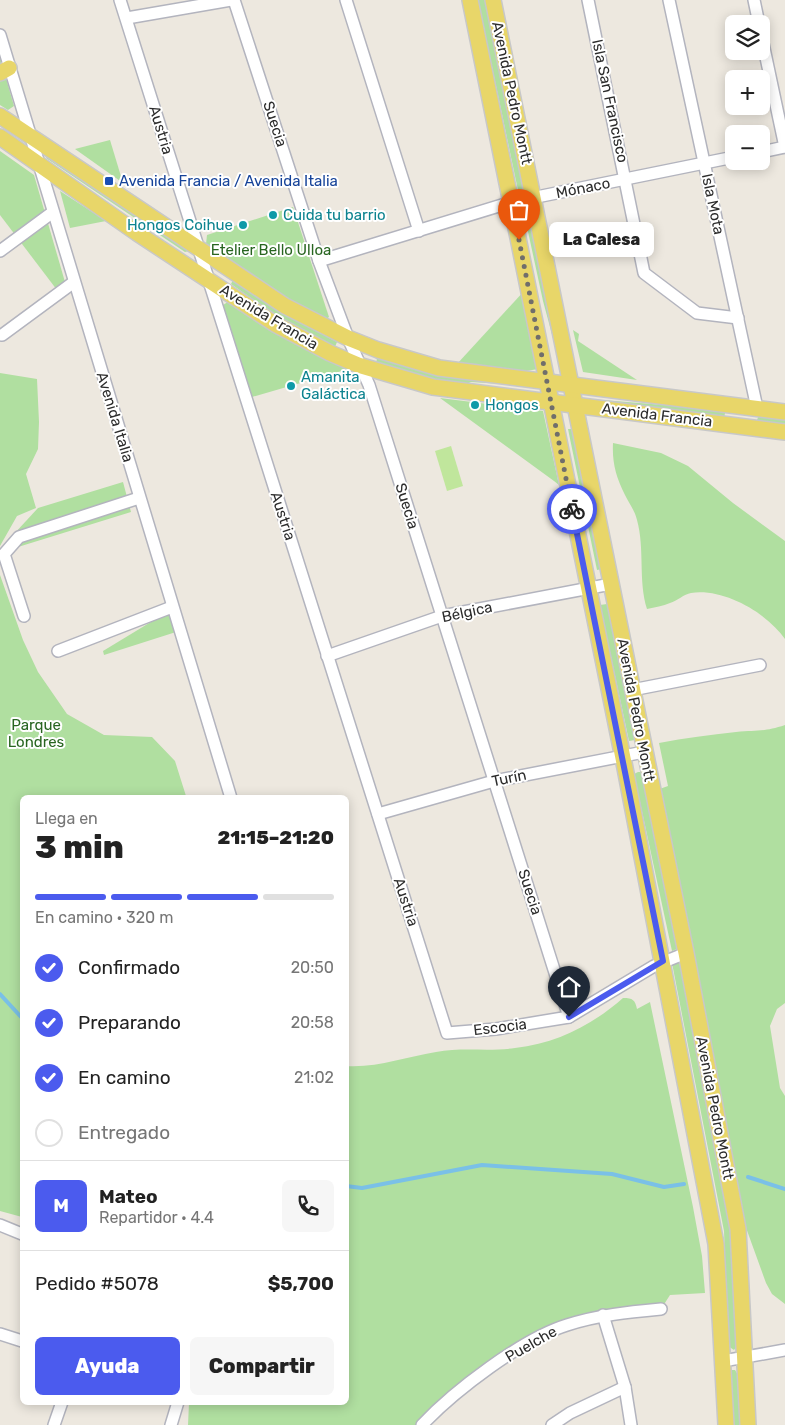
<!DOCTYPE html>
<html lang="es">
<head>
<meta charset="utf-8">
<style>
	body { margin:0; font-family:Rubik,sans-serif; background:#f6f6f6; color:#222; height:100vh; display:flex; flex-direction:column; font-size:19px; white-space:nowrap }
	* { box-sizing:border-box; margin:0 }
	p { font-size:16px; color:#767676 }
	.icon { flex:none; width:28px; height:28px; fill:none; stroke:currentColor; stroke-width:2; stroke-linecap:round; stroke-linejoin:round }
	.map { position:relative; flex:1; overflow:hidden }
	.sheet { position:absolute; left:20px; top:795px; width:329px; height:610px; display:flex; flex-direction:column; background:#fff; border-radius:8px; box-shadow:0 2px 12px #0003 }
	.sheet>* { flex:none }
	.buttons { position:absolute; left:725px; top:15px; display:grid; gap:10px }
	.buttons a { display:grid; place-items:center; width:45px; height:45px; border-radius:8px; background:#fff; box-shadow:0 2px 12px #0003; font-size:25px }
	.pin { position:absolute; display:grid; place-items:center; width:42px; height:42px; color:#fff; margin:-51px -21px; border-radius:50% 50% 50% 0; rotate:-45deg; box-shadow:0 0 5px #0007 }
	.pin .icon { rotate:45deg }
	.courier { position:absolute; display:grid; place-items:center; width:50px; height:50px; margin:-25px; border:4px solid #4b5bee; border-radius:50%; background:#fff; color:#222; box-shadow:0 1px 6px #0007 }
	.bubble { position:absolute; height:35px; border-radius:8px; background:#fff; box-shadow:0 2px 12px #0003; font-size:16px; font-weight:800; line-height:35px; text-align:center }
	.summary em { font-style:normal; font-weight:800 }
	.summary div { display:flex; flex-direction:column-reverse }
	.summary { display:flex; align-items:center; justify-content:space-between; height:85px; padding:0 15px }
	h1 { font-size:32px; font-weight:800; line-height:38px }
	.bar { display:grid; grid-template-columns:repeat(4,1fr); gap:8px 5px; align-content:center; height:60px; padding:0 15px }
	.bar i { height:6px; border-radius:4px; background:#e0e0e0 }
	.bar .active { background:#4b5bee }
	.bar p { grid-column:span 4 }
	.line { display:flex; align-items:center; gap:12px; padding:0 15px; border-top:1px solid #e0e0e0 }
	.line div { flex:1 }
	.round { display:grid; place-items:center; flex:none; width:52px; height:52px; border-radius:8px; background:#f6f6f6 }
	ol { padding:0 15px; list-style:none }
	li { display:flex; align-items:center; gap:15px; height:55px }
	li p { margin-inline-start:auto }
	li .icon { padding:5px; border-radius:50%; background:#4b5bee; color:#fff; stroke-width:4 }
	li:last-child { color:#767676 }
	li i { width:28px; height:28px; border:2px solid #e0e0e0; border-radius:50% }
	.action { display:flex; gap:10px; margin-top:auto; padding:10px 15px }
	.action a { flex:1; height:58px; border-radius:8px; background:#4b5bee; color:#fff; font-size:20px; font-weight:800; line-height:58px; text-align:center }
	.action a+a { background:#f6f6f6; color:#222 }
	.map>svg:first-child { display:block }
	.green { fill:#b0dfa0 }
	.pitch { fill:#c0e69c }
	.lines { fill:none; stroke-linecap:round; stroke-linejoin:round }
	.stream { stroke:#7ac0e7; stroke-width:4 }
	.minor-casing { stroke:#b3b4be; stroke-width:14 }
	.major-casing { stroke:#c8c8c8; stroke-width:18 }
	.minor { stroke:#fff; stroke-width:11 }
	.major { stroke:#e8d669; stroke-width:15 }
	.done { stroke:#706e6b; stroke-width:5; stroke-dasharray:0 9 }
	.route { stroke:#4b5bee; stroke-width:6 }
	.transit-dot { fill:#1a4fb4; stroke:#fff; stroke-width:2 }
	.culture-dot { fill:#0f9aa8; stroke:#fff; stroke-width:2 }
	.labels { text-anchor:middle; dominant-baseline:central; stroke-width:4; stroke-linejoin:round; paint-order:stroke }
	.street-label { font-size:15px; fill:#2c2c2c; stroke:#fff }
	.transit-label { font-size:15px; fill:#164399; stroke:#fff; text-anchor:start }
	.culture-label { font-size:15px; fill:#0d838f; stroke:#fff; text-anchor:start }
	.park-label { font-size:15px; fill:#286520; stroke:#fff }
</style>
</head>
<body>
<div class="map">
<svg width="785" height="1425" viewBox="0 0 785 1425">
	<rect width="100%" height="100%" fill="#ede8df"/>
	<!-- green -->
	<g class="green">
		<polygon points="478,0 488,0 528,193 519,195"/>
		<polygon points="0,57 14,106 8,110 0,105"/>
		<polygon points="110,140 123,183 75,149"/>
		<polygon points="0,151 34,175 65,282 57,290 0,215"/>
		<polygon points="48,154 189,251 185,252 46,158"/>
		<polygon points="60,191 106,221 70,228"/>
		<polygon points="293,207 329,317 321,323 209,251 206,244 207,235"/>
		<polygon points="531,212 559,360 543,301 524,213"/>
		<polygon points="233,280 282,313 337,342 335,347 278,317 231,284"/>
		<polygon points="525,290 538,369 526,371 457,364"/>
		<polygon points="231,300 352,368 252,397 223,305"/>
		<polygon points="573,330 579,334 578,341 637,380 583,372"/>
		<polygon points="377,357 531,386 471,382 462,386 376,366"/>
		<polygon points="0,373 37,379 39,422 38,449 26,474 36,508 17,516 0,546"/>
		<polygon points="440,398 543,411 559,485 554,481"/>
		<polygon points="590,399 726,410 724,417 590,401"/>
		<polygon points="759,415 785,419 785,424 757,420"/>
		<polygon points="568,429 572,429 582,464 602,569 597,570"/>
		<path d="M613 443 661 453 688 466 733 503 785 541V639C767 613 724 588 691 593 684 594 677 601 670 603 663 606 655 607 647 609 638 581 645 549 637 520 635 511 629 503 625 495 616 477 612 463 613 443Z"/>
		<polygon points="123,482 131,512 18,547 14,534 38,508"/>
		<polygon points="0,575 23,640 38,672 67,714 104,735 152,737 175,761 186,796 22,798 22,1217 0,1211"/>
		<polygon points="607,604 635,740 629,741 600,605"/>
		<polygon points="169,611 176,632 104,655 103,651"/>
		<path d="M785 725V1003L777 1009 770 1026 780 1088 785 1096V1304L772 1294 766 1283 745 1225 654 791 668 786 659 743C685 738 710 735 736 732 757 730 764 732 785 725Z"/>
		<polygon points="638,772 643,772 679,948 672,951 634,774"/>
		<polygon points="679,959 735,1250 737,1346 734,1350 728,1346 724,1231 672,963"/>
		<path d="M623 998C633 998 635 1000 637 1009L650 1002 693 1207 702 1256 705 1293 670 1295 661 1309 623 1312 534 1340 422 1425H188L189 1403 346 1402V1066C377 1068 405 1057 436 1052 462 1047 489 1052 515 1048 558 1043 592 1025 623 998Z"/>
		<polygon points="731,1370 735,1370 738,1375 741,1425 733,1425 728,1376"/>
	</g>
	<!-- pitch -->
	<polygon class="pitch" points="451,446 463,486 447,491 435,451"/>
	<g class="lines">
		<!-- stream -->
		<g class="stream">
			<polyline points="0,994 22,1018"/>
			<polyline points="748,1177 785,1189"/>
			<polyline points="346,1186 362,1188 482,1165 612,1174 664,1187 684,1184"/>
		</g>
		<defs>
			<g id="minor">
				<polyline points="120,0 447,1033 496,1029 569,1017 654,966 686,953"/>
				<polyline points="234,0 319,261 348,338 369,385 569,1017"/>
				<polyline points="346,0 419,231"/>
				<polyline points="588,0 644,273 697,313 738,318"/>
				<polyline points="669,0 757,408"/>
				<polyline points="754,0 759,24"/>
				<polyline points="127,18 231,0"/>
				<polyline points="761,34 785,147"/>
				<polyline points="0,35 231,798"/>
				<polyline points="761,152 785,147"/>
				<polyline points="0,251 53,212"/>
				<polyline points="319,261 512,202 734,157"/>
				<polyline points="2,335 74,282"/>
				<polyline points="24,616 4,554 19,537 139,498"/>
				<polyline points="58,651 172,607"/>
				<polyline points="327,656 442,616 611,584"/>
				<polyline points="632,690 760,665"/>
				<polyline points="378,814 494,781 644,752"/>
				<polyline points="0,1225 22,1234"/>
				<polyline points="603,1315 625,1387 631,1425"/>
				<polyline points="0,1334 22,1341"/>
				<polyline points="723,1361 785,1350"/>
				<polyline points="54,1425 62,1402"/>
				<polyline points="171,1425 178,1402"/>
				<path d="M422 1425C454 1391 522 1339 567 1325 598 1315 629 1312 661 1309"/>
				<polyline points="552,1425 570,1413 625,1387"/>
			</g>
			<g id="major">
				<polyline points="470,0 625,768 716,1244 726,1425"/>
				<polyline points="493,0 686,953 738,1229 748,1425"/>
				<polyline points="0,73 9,68"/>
				<polyline points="0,116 285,306 348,338 378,350 439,368 785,412"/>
				<polyline points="0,137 137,233 275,324 330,353 358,365 433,387 785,432"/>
			</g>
		</defs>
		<!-- minor casing -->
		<use href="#minor" class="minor-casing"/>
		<!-- major casing -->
		<use href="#major" class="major-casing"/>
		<!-- minor -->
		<use href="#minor" class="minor"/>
		<!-- major -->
		<use href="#major" class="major"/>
	</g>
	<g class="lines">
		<!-- done -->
		<polyline class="done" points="519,240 572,509"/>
		<!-- route -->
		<polyline class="route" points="569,1017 663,961 572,509"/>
	</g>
	<!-- markers -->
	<rect class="transit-dot" x="104" y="176" width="10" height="10" rx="2.5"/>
	<g class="culture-dot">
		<circle cx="273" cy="215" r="5"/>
		<circle cx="243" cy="225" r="5"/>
		<circle cx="291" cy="386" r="5"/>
		<circle cx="475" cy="405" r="5"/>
	</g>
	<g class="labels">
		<!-- street labels -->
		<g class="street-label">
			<text transform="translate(512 93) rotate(78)">Avenida Pedro Montt</text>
			<text transform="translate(610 101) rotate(78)">Isla San Francisco</text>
			<text transform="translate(275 124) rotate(72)">Suecia</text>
			<text transform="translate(161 130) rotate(73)">Austria</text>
			<text transform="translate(583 188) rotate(-11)">Mónaco</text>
			<text transform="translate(713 204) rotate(78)">Isla Mota</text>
			<text transform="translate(269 317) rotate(31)">Avenida Francia</text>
			<text transform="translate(657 415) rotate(7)">Avenida Francia</text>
			<text transform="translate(115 417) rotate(73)">Avenida Italia</text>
			<text transform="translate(407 506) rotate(73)">Suecia</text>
			<text transform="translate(283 516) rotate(72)">Austria</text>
			<text transform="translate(467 612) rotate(-12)">Bélgica</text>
			<text transform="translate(636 710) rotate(79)">Avenida Pedro Montt</text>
			<text transform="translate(509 778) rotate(-12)">Turín</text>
			<text transform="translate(530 892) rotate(72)">Suecia</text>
			<text transform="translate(406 902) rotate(72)">Austria</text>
			<text transform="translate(500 1027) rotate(-7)">Escocia</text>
			<text transform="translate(715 1108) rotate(79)">Avenida Pedro Montt</text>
			<text transform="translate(531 1344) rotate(-30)">Puelche</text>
		</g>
		<!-- transit labels -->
		<g class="transit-label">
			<text x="119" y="181">Avenida Francia / Avenida Italia</text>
		</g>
		<!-- culture labels -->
		<g class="culture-label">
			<text x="283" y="215">Cuida tu barrio</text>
			<text x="233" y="225" text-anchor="end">Hongos Coihue</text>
			<text x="301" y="377">Amanita<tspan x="301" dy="17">Galáctica</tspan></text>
			<text x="485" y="405">Hongos</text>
		</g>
		<!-- park labels -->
		<g class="park-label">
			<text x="271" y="250">Etelier Bello Ulloa</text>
			<text x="36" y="725">Parque<tspan x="36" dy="17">Londres</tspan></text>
		</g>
	</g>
</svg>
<div class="buttons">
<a><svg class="icon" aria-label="layers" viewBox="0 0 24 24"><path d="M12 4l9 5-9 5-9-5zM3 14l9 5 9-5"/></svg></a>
<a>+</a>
<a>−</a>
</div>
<div class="pin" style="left:519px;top:240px;background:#ea580c"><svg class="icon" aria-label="bag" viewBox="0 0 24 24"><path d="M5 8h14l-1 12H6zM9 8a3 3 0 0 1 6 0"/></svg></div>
<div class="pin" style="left:569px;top:1017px;background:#1f2937"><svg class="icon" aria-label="home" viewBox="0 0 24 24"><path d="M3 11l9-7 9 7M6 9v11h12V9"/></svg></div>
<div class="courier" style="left:572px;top:509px"><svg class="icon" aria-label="bike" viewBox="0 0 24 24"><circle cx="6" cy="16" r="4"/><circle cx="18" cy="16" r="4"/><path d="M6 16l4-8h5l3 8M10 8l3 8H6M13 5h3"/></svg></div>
<div class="bubble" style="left:549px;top:222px;width:105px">La Calesa</div>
<section class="sheet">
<div class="summary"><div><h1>3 min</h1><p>Llega en</p></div><em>21:15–21:20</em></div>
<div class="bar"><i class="active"></i><i class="active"></i><i class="active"></i><i></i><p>En camino · 320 m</p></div>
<ol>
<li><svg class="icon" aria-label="check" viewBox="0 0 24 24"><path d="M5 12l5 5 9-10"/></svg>Confirmado<p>20:50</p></li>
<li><svg class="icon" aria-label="check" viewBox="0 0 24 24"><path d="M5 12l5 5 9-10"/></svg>Preparando<p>20:58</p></li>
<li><svg class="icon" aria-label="check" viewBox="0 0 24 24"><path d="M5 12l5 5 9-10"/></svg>En camino<p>21:02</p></li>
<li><i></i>Entregado</li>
</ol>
<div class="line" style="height:90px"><b class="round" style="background:#4b5bee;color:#fff">M</b><div><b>Mateo</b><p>Repartidor · 4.4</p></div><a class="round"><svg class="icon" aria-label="phone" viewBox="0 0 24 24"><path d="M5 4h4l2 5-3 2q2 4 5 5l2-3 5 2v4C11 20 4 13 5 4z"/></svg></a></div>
<div class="line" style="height:65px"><div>Pedido #5078</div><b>$5,700</b></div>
<div class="action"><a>Ayuda</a><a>Compartir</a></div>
</section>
</div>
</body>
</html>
